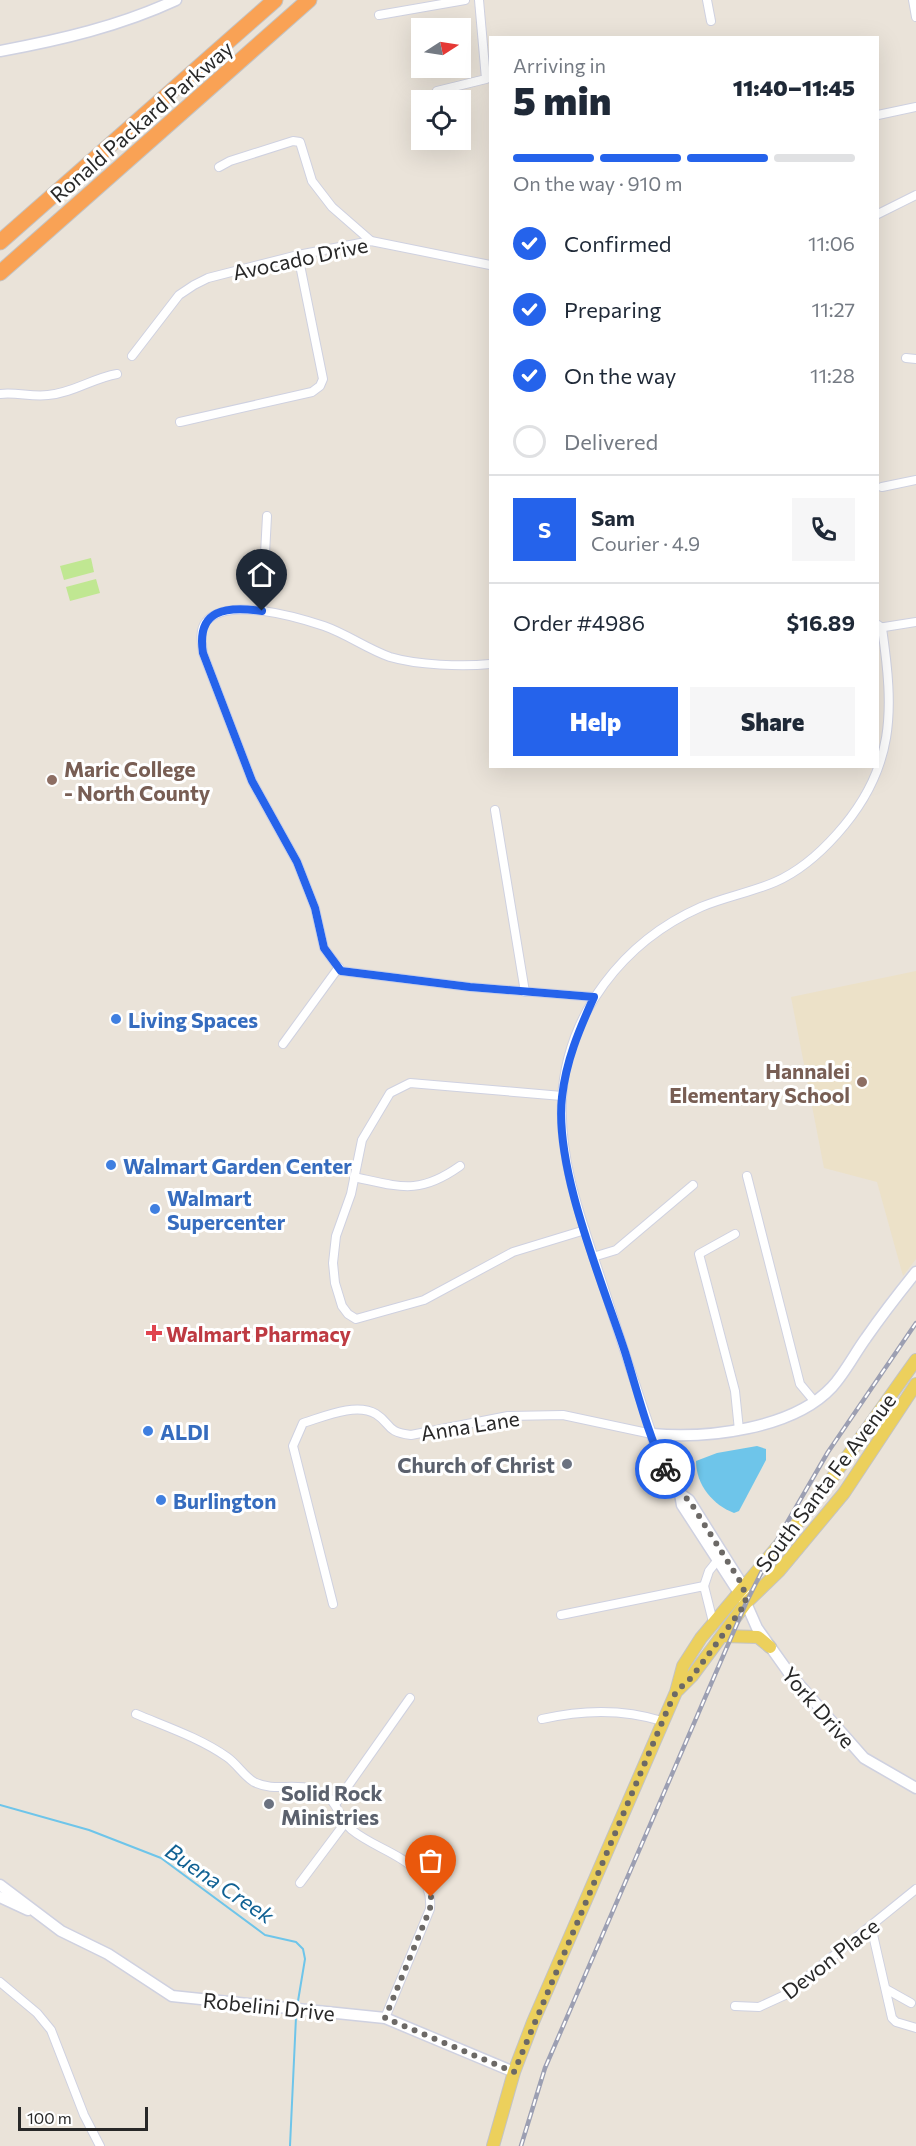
<!DOCTYPE html>
<html lang="en">
<head>
<meta charset="utf-8">
<style>
	body { margin:0; font-family:Commissioner,sans-serif; background:#f6f6f7; color:#1f2937; height:100vh; display:flex; flex-direction:column; font-size:22px; white-space:nowrap }
	* { box-sizing:border-box; margin:0 }
	p { font-size:20px; color:#747a83 }
	.icon { flex:none; width:33px; height:33px; fill:none; stroke:currentColor; stroke-width:2; stroke-linecap:round; stroke-linejoin:round }
	.map { position:relative; flex:1; overflow:hidden }
	.sheet { position:absolute; left:489px; top:36px; width:390px; height:732px; display:flex; flex-direction:column; background:#fff; border-radius:0px; box-shadow:0 6px 24px #0002 }
	.sheet>* { flex:none }
	.needle { width:39px; rotate:78deg }
	.tools { position:absolute; left:411px; top:18px; display:grid; gap:12px }
	.tools a { display:grid; place-items:center; width:60px; height:60px; border-radius:0px; background:#fff; box-shadow:0 6px 24px #0002; font-size:30px }
	.scale { position:absolute; left:18px; bottom:15px; width:130px; box-sizing:border-box; padding-left:6px; border:3px solid #282828; border-top:0; font-size:16px; line-height:21px; white-space:nowrap; color:#282828; -webkit-text-stroke:4px #fff; paint-order:stroke }
	.pin { position:absolute; display:grid; place-items:center; width:51px; height:51px; color:#fff; margin:-62px -26px; border-radius:50% 50% 50% 0; rotate:-45deg; box-shadow:0 0 6px #0007 }
	.pin .icon { rotate:45deg }
	.courier { position:absolute; display:grid; place-items:center; width:60px; height:60px; margin:-30px; border:4px solid #2563eb; border-radius:50%; background:#fff; color:#222; box-shadow:0 2px 8px #0007 }
	.headline em { font-style:normal; font-weight:800 }
	.headline div { display:flex; flex-direction:column-reverse }
	.headline { display:flex; align-items:center; justify-content:space-between; height:102px; padding:0 24px }
	h1 { font-size:39px; font-weight:800; line-height:45px }
	.bar { display:grid; grid-template-columns:repeat(4,1fr); gap:9px 6px; align-content:center; height:72px; padding:0 24px }
	.bar i { height:8px; border-radius:4px; background:#e0e1e3 }
	.bar .on { background:#2563eb }
	.bar p { grid-column:span 4 }
	.line { display:flex; align-items:center; gap:15px; padding:0 24px; border-top:2px solid #e0e1e3 }
	.line div { flex:1 }
	.round { display:grid; place-items:center; flex:none; width:63px; height:63px; border-radius:0px; background:#f6f6f7 }
	ol { padding:0 24px; list-style:none }
	li { display:flex; align-items:center; gap:18px; height:66px }
	li p { margin-inline-start:auto }
	li .icon { padding:6px; border-radius:50%; background:#2563eb; color:#fff; stroke-width:4 }
	li:last-child { color:#747a83 }
	li i { width:33px; height:33px; border:3px solid #e0e1e3; border-radius:50% }
	.primary-button { display:flex; gap:12px; margin-top:auto; padding:12px 24px }
	.primary-button a { flex:1; height:69px; border-radius:0px; background:#2563eb; color:#fff; font-size:24px; font-weight:800; line-height:69px; text-align:center }
	.primary-button a+a { background:#f6f6f7; color:#1f2937 }
	.map>svg:first-child { display:block }
	.education { fill:#ece1c8 }
	.pitch { fill:#c0e792 }
	.water { fill:#6ec5ea }
	.lines { fill:none; stroke-linecap:round; stroke-linejoin:round }
	.stream { stroke:#6ec5ea; stroke-width:2 }
	.minor-casing { stroke:#cfd1e0; stroke-width:10 }
	.tertiary-casing { stroke:#cfd1e0; stroke-width:13 }
	.secondary-casing { stroke:#cfd1e0; stroke-width:13 }
	.primary-casing { stroke:#c3c3c3; stroke-width:14 }
	.motorway-casing { stroke:#c3c3c3; stroke-width:17 }
	.minor { stroke:#fff; stroke-width:8 }
	.tertiary { stroke:#fff; stroke-width:10 }
	.secondary { stroke:#fff; stroke-width:10 }
	.primary { stroke:#ecd05c; stroke-width:12 }
	.motorway { stroke:#f9a255; stroke-width:15 }
	.rail-casing { stroke:#9c9fb2; stroke-width:4.5 }
	.rail { stroke:#fff; stroke-width:2; stroke-dasharray:7; stroke-linecap:butt }
	.done { stroke:#6c6966; stroke-width:6; stroke-dasharray:0 10.8 }
	.route { stroke:#2563eb; stroke-width:8 }
	.education-dot { fill:#8d6e63; stroke:#fff; stroke-width:2 }
	.shop-dot { fill:#3f7fe0; stroke:#fff; stroke-width:2 }
	.health-dot { fill:#e0444e; stroke:#fff; stroke-width:2 }
	.worship-dot { fill:#6b7280; stroke:#fff; stroke-width:2 }
	.labels { text-anchor:middle; dominant-baseline:central; stroke-width:6; stroke-linejoin:round; paint-order:stroke }
	.street-label { font-size:21px; fill:#282828; stroke:#fff }
	.education-label { font-size:21px; font-weight:bold; fill:#785e54; stroke:#fff; text-anchor:start }
	.shop-label { font-size:21px; font-weight:bold; fill:#366cbe; stroke:#fff; text-anchor:start }
	.health-label { font-size:21px; font-weight:bold; fill:#be3a42; stroke:#fff; text-anchor:start }
	.worship-label { font-size:21px; font-weight:bold; fill:#5b616d; stroke:#fff; text-anchor:end }
	.water-label { font-size:22px; font-style:italic; fill:#106193; stroke:#fff }
</style>
</head>
<body>
<div class="map">
<svg width="916" height="2146" viewBox="0 0 916 2146">
	<rect width="100%" height="100%" fill="#eae3d9"/>
	<!-- education -->
	<polygon class="education" points="916,971 916,1259 903,1276 877,1182 824,1168 791,997"/>
	<!-- pitch -->
	<g class="pitch">
		<polygon points="91,558 94,572 64,580 60,566"/>
		<polygon points="96,579 100,593 70,601 66,587"/>
	</g>
	<!-- water -->
	<path class="water" d="M757 1446 766 1449V1460L739 1511 734 1513C713 1505 696 1485 696 1461L717 1453Z"/>
	<g class="lines">
		<!-- stream -->
		<g class="stream">
			<polyline points="0,1805 89,1830 161,1858 265,1935 296,1942 303,1949 305,1959 298,2001"/>
			<polyline points="290,2146 296,2017"/>
		</g>
		<defs>
			<g id="minor">
				<polyline points="707,0 711,21"/>
				<polyline points="913,0 916,17"/>
				<polyline points="379,15 465,0"/>
				<polyline points="437,91 486,79 479,0"/>
				<polyline points="878,115 916,107"/>
				<polyline points="219,167 230,161 293,141 300,142 312,181 332,207 371,241"/>
				<polyline points="878,214 916,195"/>
				<polyline points="132,356 179,295 194,285 208,278 298,255 371,241 490,265"/>
				<polyline points="906,358 916,359"/>
				<path d="M0 394C16 392 32 397 48 395 73 393 93 378 117 374"/>
				<polyline points="180,422 312,392 320,386 323,379 298,255"/>
				<polyline points="882,487 916,480"/>
				<polyline points="262,611 267,516"/>
				<polyline points="878,628 916,622"/>
				<path d="M490 664C463 667 417 665 390 657 367 649 347 634 324 626 297 617 226 596 206 622 199 630 202 643 203 653L252 781 297 862 315 908 324 948 341 971 470 987 594 997"/>
				<polyline points="495,810 525,992"/>
				<polyline points="283,1044 339,967"/>
				<polyline points="562,1096 410,1083 390,1093 362,1140 351,1194 336,1236 333,1263 335,1283 342,1306 348,1314 356,1319 424,1300 513,1252 585,1230"/>
				<polyline points="747,1176 800,1384 815,1402"/>
				<path d="M354 1177C401 1187 419 1195 460 1166"/>
				<polyline points="735,1234 699,1254 735,1391 739,1430"/>
				<polyline points="593,1257 616,1250 693,1185"/>
				<polyline points="704,1586 709,1571 717,1561"/>
				<path d="M333 1604 293 1446 303 1423C323 1417 356 1402 376 1414 392 1424 385 1432 411 1435L508 1416 563 1415 652 1434C634 1381 617 1328 600 1276 581 1219 559 1160 562 1100 566 1014 624 941 701 907 725 897 752 892 775 882 798 872 821 852 837 834 896 768 894 711 882 628L878 625"/>
				<polyline points="561,1615 704,1586 713,1622"/>
				<path d="M136 1714C167 1727 200 1738 227 1757 237 1764 244 1776 254 1782 275 1792 291 1783 312 1789 341 1798 334 1814 352 1830 381 1854 434 1860 430 1909L385 2018"/>
				<path d="M542 1719C581 1710 624 1709 662 1721"/>
				<polyline points="336,1803 410,1698"/>
				<polyline points="300,1883 345,1823"/>
				<polyline points="871,1926 892,2018 896,2022 916,2028"/>
				<polyline points="0,1982 37,2013 51,2030 84,2115 100,2146"/>
				<polyline points="886,1989 911,2003"/>
				<polyline points="735,2006 759,2007 785,1995 916,1889"/>
			</g>
			<g id="tertiary">
				<path d="M0 51C60 40 120 26 176 0"/>
				<polyline points="680,1494 689,1500 743,1586 746,1603 757,1628 789,1673 864,1758 916,1788"/>
				<path d="M743 1599 682 1505 680 1494 663 1466 652 1434C707 1439 793 1429 832 1387 845 1373 855 1353 866 1338 882 1315 899 1293 916 1272"/>
			</g>
			<g id="secondary">
				<polyline points="0,1885 61,1931 108,1954 172,1996 385,2018 514,2072"/>
				<polyline points="0,1897 28,1910"/>
			</g>
			<g id="primary">
				<polyline points="723,1636 758,1637 770,1647"/>
				<polyline points="678,1690 692,1676 746,1603 779,1571 844,1493 916,1384"/>
				<polyline points="493,2146 514,2072 533,2022 676,1692 683,1666 701,1638 815,1502 916,1360"/>
			</g>
			<g id="motorway">
				<polyline points="0,242 275,0"/>
				<polyline points="0,273 309,0"/>
			</g>
		</defs>
		<!-- minor casing -->
		<use href="#minor" class="minor-casing"/>
		<!-- tertiary casing -->
		<use href="#tertiary" class="tertiary-casing"/>
		<!-- secondary casing -->
		<use href="#secondary" class="secondary-casing"/>
		<!-- primary casing -->
		<use href="#primary" class="primary-casing"/>
		<!-- motorway casing -->
		<use href="#motorway" class="motorway-casing"/>
		<!-- minor -->
		<use href="#minor" class="minor"/>
		<!-- tertiary -->
		<use href="#tertiary" class="tertiary"/>
		<!-- secondary -->
		<use href="#secondary" class="secondary"/>
		<!-- primary -->
		<use href="#primary" class="primary"/>
		<!-- motorway -->
		<use href="#motorway" class="motorway"/>
		<defs>
			<polyline id="rail" points="521,2146 545,2068 746,1603 781,1533 828,1452 916,1323"/>
		</defs>
		<!-- rail casing -->
		<use href="#rail" class="rail-casing"/>
		<!-- rail -->
		<use href="#rail" class="rail"/>
	</g>
	<g class="lines">
		<!-- done -->
		<polyline class="done" points="431,1897 430,1909 385,2018 514,2072 669,1706 676,1692 692,1677 746,1603 743,1586 689,1500 680,1494 665,1469"/>
		<!-- route -->
		<path class="route" d="M262 611C226 606 196 609 203 653L252 781 297 862 315 908 324 948 341 971 470 987 594 997C579 1030 566 1061 562 1097 554 1169 602 1281 625 1352 637 1390 647 1433 665 1469"/>
	</g>
	<!-- markers -->
	<g class="education-dot">
		<circle cx="52" cy="780" r="6"/>
		<circle cx="862" cy="1082" r="6"/>
	</g>
	<g class="shop-dot">
		<circle cx="116" cy="1019" r="6"/>
		<circle cx="111" cy="1165" r="6"/>
		<circle cx="155" cy="1209" r="6"/>
		<circle cx="148" cy="1431" r="6"/>
		<circle cx="161" cy="1500" r="6"/>
	</g>
	<path class="health-dot" d="M151 1324h6v6h6v6h-6v6h-6v-6h-6v-6h6z"/>
	<g class="worship-dot">
		<circle cx="567" cy="1464" r="6"/>
		<circle cx="269" cy="1804" r="6"/>
	</g>
	<g class="labels">
		<!-- street labels -->
		<g class="street-label">
			<text transform="translate(141 121) rotate(-41)">Ronald Packard Parkway</text>
			<text transform="translate(300 258) rotate(-12)">Avocado Drive</text>
			<text transform="translate(470 1425) rotate(-9)">Anna Lane</text>
			<text transform="translate(825 1482) rotate(-53)">South Santa Fe Avenue</text>
			<text transform="translate(819 1707) rotate(49)">York Drive</text>
			<text transform="translate(830 1958) rotate(-38)">Devon Place</text>
			<text transform="translate(269 2006) rotate(6)">Robelini Drive</text>
		</g>
		<!-- education labels -->
		<g class="education-label">
			<text x="64" y="768">Maric College<tspan x="64" dy="24">- North County</tspan></text>
			<text x="850" y="1070" text-anchor="end">Hannalei<tspan x="850" dy="24">Elementary School</tspan></text>
		</g>
		<!-- shop labels -->
		<g class="shop-label">
			<text x="128" y="1019">Living Spaces</text>
			<text x="123" y="1165">Walmart Garden Center</text>
			<text x="167" y="1197">Walmart<tspan x="167" dy="24">Supercenter</tspan></text>
			<text x="160" y="1431">ALDI</text>
			<text x="173" y="1500">Burlington</text>
		</g>
		<!-- health labels -->
		<g class="health-label">
			<text x="166" y="1333">Walmart Pharmacy</text>
		</g>
		<!-- worship labels -->
		<g class="worship-label">
			<text x="555" y="1464">Church of Christ</text>
			<text x="281" y="1792" text-anchor="start">Solid Rock<tspan x="281" dy="24">Ministries</tspan></text>
		</g>
		<!-- water labels -->
		<g class="water-label">
			<text transform="translate(220 1883) rotate(34)">Buena Creek</text>
		</g>
	</g>
</svg>
<div class="tools">
<a><svg class="needle" viewBox="-14 -14 28 28"><path d="M0-13l5 13h-10z" fill="#e53935"/><path d="M0 13l5-13h-10z" fill="#747a83"/></svg></a>
<a><svg class="icon" aria-label="locate" viewBox="0 0 24 24"><circle cx="12" cy="12" r="6"/><path d="M12 2v4M12 18v4M2 12h4M18 12h4"/></svg></a>
</div>
<div class="scale">100 m</div>
<div class="pin" style="left:431px;top:1897px;background:#ea580c"><svg class="icon" aria-label="bag" viewBox="0 0 24 24"><path d="M5 8h14l-1 12H6zM9 8a3 3 0 0 1 6 0"/></svg></div>
<div class="pin" style="left:262px;top:611px;background:#1f2937"><svg class="icon" aria-label="home" viewBox="0 0 24 24"><path d="M3 11l9-7 9 7M6 9v11h12V9"/></svg></div>
<div class="courier" style="left:665px;top:1469px"><svg class="icon" aria-label="bike" viewBox="0 0 24 24"><circle cx="6" cy="16" r="4"/><circle cx="18" cy="16" r="4"/><path d="M6 16l4-8h5l3 8M10 8l3 8H6M13 5h3"/></svg></div>
<section class="sheet">
<div class="headline"><div><h1>5 min</h1><p>Arriving in</p></div><em>11:40–11:45</em></div>
<div class="bar"><i class="on"></i><i class="on"></i><i class="on"></i><i></i><p>On the way · 910 m</p></div>
<ol>
<li><svg class="icon" aria-label="check" viewBox="0 0 24 24"><path d="M5 12l5 5 9-10"/></svg>Confirmed<p>11:06</p></li>
<li><svg class="icon" aria-label="check" viewBox="0 0 24 24"><path d="M5 12l5 5 9-10"/></svg>Preparing<p>11:27</p></li>
<li><svg class="icon" aria-label="check" viewBox="0 0 24 24"><path d="M5 12l5 5 9-10"/></svg>On the way<p>11:28</p></li>
<li><i></i>Delivered</li>
</ol>
<div class="line" style="height:108px"><b class="round" style="background:#2563eb;color:#fff">S</b><div><b>Sam</b><p>Courier · 4.9</p></div><a class="round"><svg class="icon" aria-label="phone" viewBox="0 0 24 24"><path d="M5 4h4l2 5-3 2q2 4 5 5l2-3 5 2v4C11 20 4 13 5 4z"/></svg></a></div>
<div class="line" style="height:78px"><div>Order #4986</div><b>$16.89</b></div>
<div class="primary-button"><a>Help</a><a>Share</a></div>
</section>
</div>
</body>
</html>
